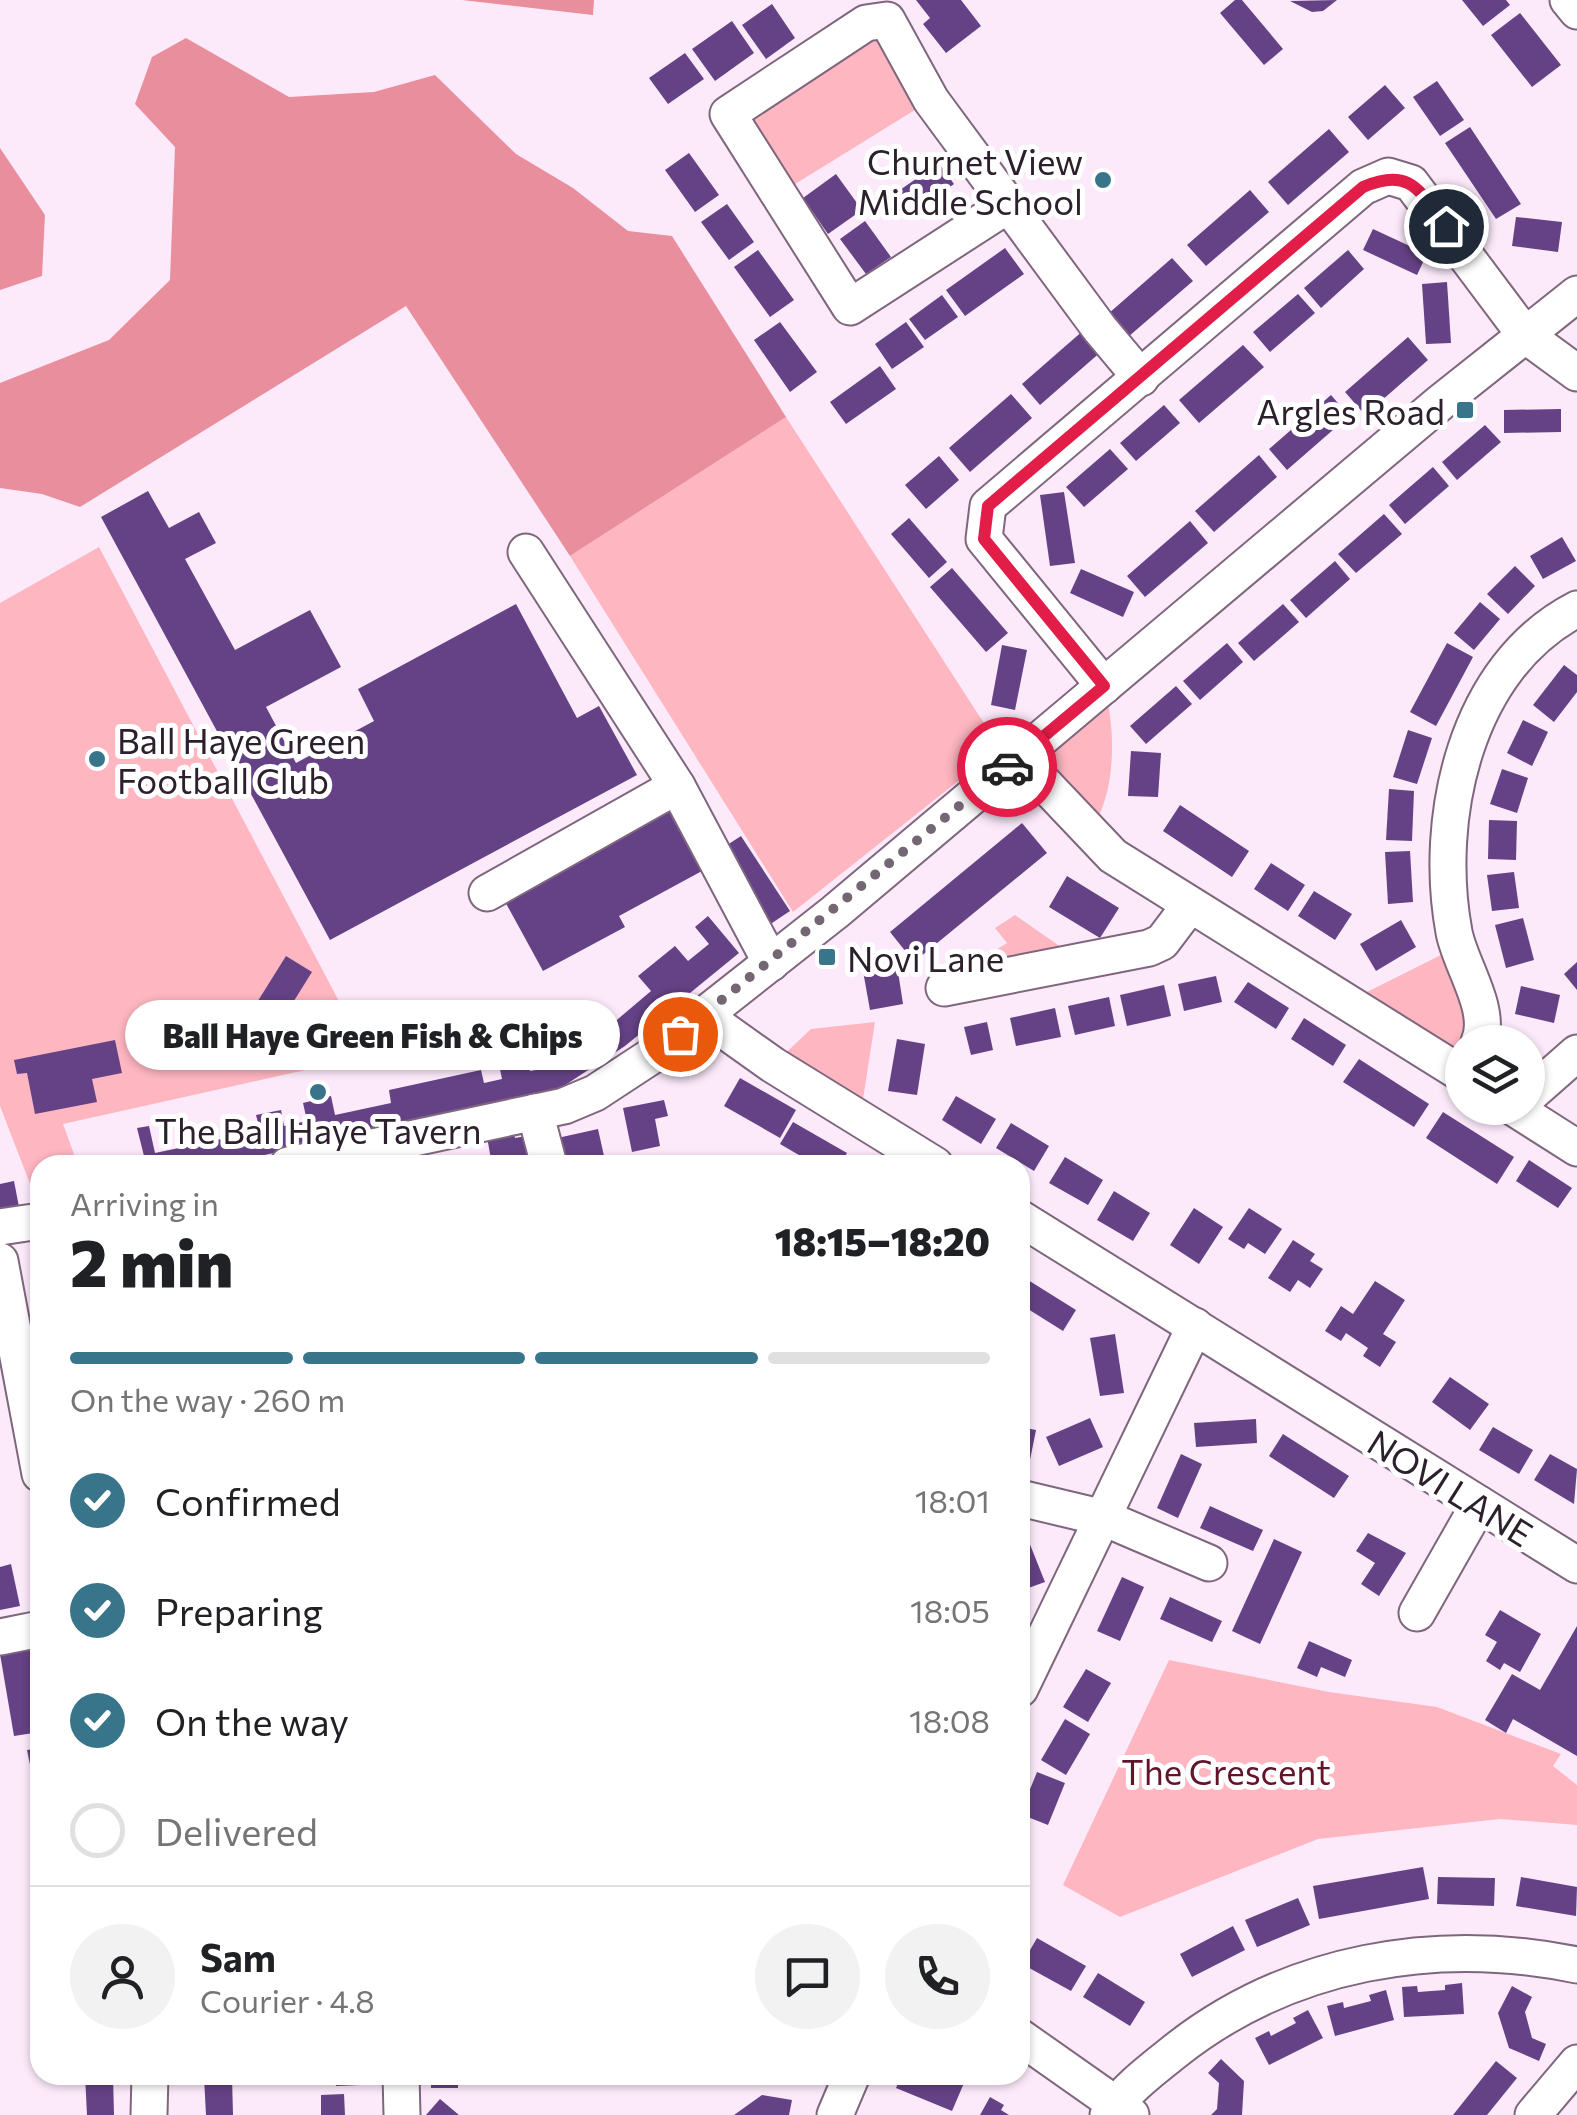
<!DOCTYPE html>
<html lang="en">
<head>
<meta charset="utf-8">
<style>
	body { margin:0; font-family:Commissioner,sans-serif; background:#f2f2f2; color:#202124; height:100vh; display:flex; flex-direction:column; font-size:38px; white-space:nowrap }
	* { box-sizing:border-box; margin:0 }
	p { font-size:32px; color:#757577 }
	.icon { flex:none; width:55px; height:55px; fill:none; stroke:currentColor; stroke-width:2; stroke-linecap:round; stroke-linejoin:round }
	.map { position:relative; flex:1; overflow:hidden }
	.details { position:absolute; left:30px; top:1155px; width:1000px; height:930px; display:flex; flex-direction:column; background:#fff; border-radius:30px; box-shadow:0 2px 8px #0004 }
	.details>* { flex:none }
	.buttons { position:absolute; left:1445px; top:1025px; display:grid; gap:20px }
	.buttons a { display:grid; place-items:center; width:100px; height:100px; border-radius:50%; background:#fff; box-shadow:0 2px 8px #0004; font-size:50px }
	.pin { position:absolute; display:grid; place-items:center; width:85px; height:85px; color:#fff; margin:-42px; border:5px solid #fff; border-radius:50%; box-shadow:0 2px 10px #0007 }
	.courier { position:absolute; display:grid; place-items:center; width:100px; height:100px; margin:-50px; border:8px solid #e11d48; border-radius:50%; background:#fff; color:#222; box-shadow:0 2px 12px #0007 }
	.bubble { position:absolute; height:70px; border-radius:35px; background:#fff; box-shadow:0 2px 8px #0004; font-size:32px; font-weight:800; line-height:70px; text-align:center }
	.overview em { font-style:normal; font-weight:800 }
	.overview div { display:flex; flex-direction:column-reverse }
	.overview { display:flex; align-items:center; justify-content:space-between; height:170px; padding:0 40px }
	h1 { font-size:65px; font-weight:800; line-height:75px }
	.bar { display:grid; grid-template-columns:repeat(4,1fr); gap:15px 10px; align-content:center; height:120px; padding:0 40px }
	.bar i { height:12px; border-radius:8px; background:#e0e0e0 }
	.bar .current { background:#38758b }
	.bar p { grid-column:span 4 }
	.line { display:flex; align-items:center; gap:25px; padding:0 40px; border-top:2px solid #e0e0e0 }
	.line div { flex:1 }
	.round { display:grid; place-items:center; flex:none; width:105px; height:105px; border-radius:52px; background:#f2f2f2 }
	ol { padding:0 40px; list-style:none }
	li { display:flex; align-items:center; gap:30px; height:110px }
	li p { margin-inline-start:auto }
	li .icon { padding:10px; border-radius:50%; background:#38758b; color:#fff; stroke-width:4 }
	li:last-child { color:#757577 }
	li i { width:55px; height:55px; border:5px solid #e0e0e0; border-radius:50% }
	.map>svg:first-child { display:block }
	.green { fill:#feb6c1 }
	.forest { fill:#e98e9d }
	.building { fill:#654285 }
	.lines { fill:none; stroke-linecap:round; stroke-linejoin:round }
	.minor-casing { stroke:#7f667e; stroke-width:39 }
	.minor { stroke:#fff; stroke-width:35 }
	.done { stroke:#746774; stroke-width:10; stroke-dasharray:0 18 }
	.route { stroke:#e11d48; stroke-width:12 }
	.poi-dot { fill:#38758b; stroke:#fff; stroke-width:4 }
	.labels { text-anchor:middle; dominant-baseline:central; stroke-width:10; stroke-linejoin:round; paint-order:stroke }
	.poi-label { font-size:35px; fill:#2b202b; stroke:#fff; text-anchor:end }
	.street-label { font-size:35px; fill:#2b202b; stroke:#fff }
	.park-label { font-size:35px; fill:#64142a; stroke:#fff }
</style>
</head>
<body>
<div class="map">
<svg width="1577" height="2115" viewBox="0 0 1577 2115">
	<rect width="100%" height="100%" fill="#fceafb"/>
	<!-- green -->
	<g class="green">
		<polygon points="866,23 931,100 779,194 728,114"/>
		<polygon points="786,417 1000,748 793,912 570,556"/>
		<polygon points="99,547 368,1056 63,1124 78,1165 40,1165 37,1202 0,1106 0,603"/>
		<path d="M1104 686C1116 729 1117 794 1090 831L1019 757Z"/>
		<polygon points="1015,915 1084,963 994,965 983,958 1007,943 995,928"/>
		<polygon points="1443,954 1477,1002 1462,1042 1462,1074 1347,1002"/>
		<polygon points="875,1022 860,1118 773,1065 811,1029"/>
		<polygon points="1169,1660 1329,1692 1437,1707 1561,1754 1553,1766 1577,1785 1577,1825 1500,1819 1318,1839 1120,1917 1063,1885"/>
	</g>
	<!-- forest -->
	<g class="forest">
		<polygon points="462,0 594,0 593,15"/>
		<polygon points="186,38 289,97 374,92 435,75 516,154 573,188 628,231 672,236 786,417 570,556 406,306 80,507 42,494 0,488 0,383 109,340 170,280 175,147 135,104 152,57"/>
		<polygon points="0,148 45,215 42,276 0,290"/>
	</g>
	<!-- building -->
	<g class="building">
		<polygon points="916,0 961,0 981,26 946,53 923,24 930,18"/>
		<polygon points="1235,0 1242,0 1283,49 1264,65 1220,13"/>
		<polygon points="1337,0 1323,11 1312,12 1290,1"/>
		<polygon points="1462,0 1506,0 1510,5 1483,26"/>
		<polygon points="772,4 795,38 766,59 742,25"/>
		<polygon points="1520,13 1561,65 1532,87 1491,35"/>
		<polygon points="732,21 754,53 715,81 692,49"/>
		<polygon points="685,53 704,79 668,104 649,78"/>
		<polygon points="1437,81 1464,120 1440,136 1413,97"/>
		<polygon points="1385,85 1405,108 1368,140 1348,117"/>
		<polygon points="1470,127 1521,204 1496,219 1445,143"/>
		<polygon points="1329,129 1349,152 1288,205 1268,182"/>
		<polygon points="689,153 719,195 695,212 665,170"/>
		<polygon points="939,163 954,184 913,214 897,192"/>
		<polygon points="836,174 862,210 828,234 803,198"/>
		<polygon points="1250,190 1269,212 1206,266 1187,245"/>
		<polygon points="727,204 754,242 729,260 701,222"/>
		<polygon points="1516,217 1562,222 1558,252 1512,246"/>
		<polygon points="865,221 891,257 866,274 840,239"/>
		<polygon points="1373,229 1427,254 1417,275 1363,250"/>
		<polygon points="1005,248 1024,274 965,316 946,290"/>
		<polygon points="758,250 794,300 770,317 734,267"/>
		<polygon points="1348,250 1364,269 1321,308 1304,288"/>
		<polygon points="1172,258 1193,281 1128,337 1108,314"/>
		<polygon points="1447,282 1451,343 1426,344 1422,284"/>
		<polygon points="1298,294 1315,313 1270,352 1253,332"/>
		<polygon points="942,295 958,317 925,340 909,319"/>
		<polygon points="780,322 817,372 790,392 754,340"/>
		<polygon points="906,322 924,347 892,369 875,344"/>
		<polygon points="1085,329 1103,350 1040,405 1022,384"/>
		<polygon points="1408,337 1428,360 1365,415 1345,392"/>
		<polygon points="1243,345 1264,367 1199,423 1179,400"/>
		<polygon points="880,366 896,389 846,424 830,402"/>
		<polygon points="1011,394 1032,418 970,472 949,448"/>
		<polygon points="1331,395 1349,416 1287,470 1269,449"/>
		<polygon points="1164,405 1180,423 1136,461 1120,443"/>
		<polygon points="1561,409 1561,432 1504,433 1504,410"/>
		<polygon points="1485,425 1501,442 1457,480 1442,462"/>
		<polygon points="1110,449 1128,469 1084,507 1066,487"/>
		<polygon points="1259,455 1277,477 1214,532 1195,511"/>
		<polygon points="939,456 959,480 926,509 905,485"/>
		<polygon points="1433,467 1449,486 1405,524 1389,505"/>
		<polygon points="148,491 169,528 199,512 216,543 185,559 235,650 310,610 341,667 266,707 296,763 374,721 358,689 516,604 577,718 599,706 637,775 330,940 101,517"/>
		<polygon points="1064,492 1075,563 1050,566 1040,495"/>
		<polygon points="1384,514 1402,534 1356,573 1338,554"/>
		<polygon points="909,518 947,562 929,578 891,534"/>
		<polygon points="1190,521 1208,543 1145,597 1127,576"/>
		<polygon points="1562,537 1576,561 1543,579 1530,556"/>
		<polygon points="1335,561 1350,579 1306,618 1290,600"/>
		<polygon points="1515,566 1535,586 1508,614 1487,594"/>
		<polygon points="952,568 1008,633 986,652 930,587"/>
		<polygon points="1081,569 1134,592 1123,617 1070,593"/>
		<polygon points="1480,602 1500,619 1474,650 1454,633"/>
		<polygon points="1283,604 1299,622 1254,661 1238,643"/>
		<polygon points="1227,643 1243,662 1200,700 1183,681"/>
		<polygon points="1447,643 1473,657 1436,726 1410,712"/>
		<polygon points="1002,645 1027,650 1015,710 991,705"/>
		<polygon points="1564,665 1577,675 1577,692 1554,722 1533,705"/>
		<polygon points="1176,686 1192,704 1146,744 1130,726"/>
		<polygon points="1523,720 1548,732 1532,766 1507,753"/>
		<polygon points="1408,730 1432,738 1417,784 1393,777"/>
		<polygon points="1131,751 1161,753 1158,797 1128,796"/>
		<polygon points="1502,769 1528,778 1517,813 1490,804"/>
		<polygon points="1389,789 1414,791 1412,841 1386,840"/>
		<polygon points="1180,805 1249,851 1232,877 1163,831"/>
		<polygon points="667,808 702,871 619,916 625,927 543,971 502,896"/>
		<polygon points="1489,820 1517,821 1516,860 1488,859"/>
		<polygon points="1022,823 1047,853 914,962 890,932"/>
		<polygon points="741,836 790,911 766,927 721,849"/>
		<polygon points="1410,851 1413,902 1388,904 1385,852"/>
		<polygon points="1271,863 1305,885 1288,911 1254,889"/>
		<polygon points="1514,872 1519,908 1492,911 1487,875"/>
		<polygon points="1067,876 1119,908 1100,938 1049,907"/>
		<polygon points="1314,891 1352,914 1335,940 1298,916"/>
		<polygon points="708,916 739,953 625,1046 553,1093 218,1165 108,1165 144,1156 137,1128 149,1126 155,1153 260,1131 256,1115 281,1110 284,1126 307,1121 303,1103 331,1096 335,1115 391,1103 389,1090 481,1070 484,1083 502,1079 497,1055 525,1049 530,1071 547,1068 553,1064 544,1050 596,1017 605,1030 651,991 638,976 675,946 688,961 709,944 695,927"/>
		<polygon points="1523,918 1534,960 1506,968 1495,925"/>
		<polygon points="1401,920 1416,947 1376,971 1360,944"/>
		<polygon points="286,956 312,972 282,1020 256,1004"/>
		<polygon points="1577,962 1577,990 1564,974"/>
		<polygon points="897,965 903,1004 870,1010 863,971"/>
		<polygon points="1216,976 1222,1002 1184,1011 1178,984"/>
		<polygon points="1248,982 1289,1008 1276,1029 1234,1002"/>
		<polygon points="1164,985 1171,1016 1127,1026 1120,995"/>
		<polygon points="1521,986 1560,995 1554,1023 1515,1014"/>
		<polygon points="1109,997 1115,1026 1075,1035 1068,1006"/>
		<polygon points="250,1007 254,1030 214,1038 209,1015"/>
		<polygon points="1055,1008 1061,1037 1016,1046 1010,1018"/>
		<polygon points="1304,1018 1346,1045 1333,1066 1291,1039"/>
		<polygon points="987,1022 993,1050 971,1055 964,1027"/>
		<polygon points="897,1039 925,1044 917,1095 888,1091"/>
		<polygon points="115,1040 122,1073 92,1079 97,1102 35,1114 27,1073 17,1074 14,1060"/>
		<polygon points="1359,1059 1429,1104 1414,1127 1343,1082"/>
		<polygon points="740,1078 796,1110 780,1138 724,1106"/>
		<polygon points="956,1096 996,1119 981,1144 942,1120"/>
		<polygon points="664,1100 668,1116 655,1119 660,1146 632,1152 623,1108"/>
		<polygon points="1443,1112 1514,1157 1497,1184 1426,1138"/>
		<polygon points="793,1122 847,1153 840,1165 816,1165 780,1144"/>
		<polygon points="1011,1123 1049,1146 1034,1171 996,1148"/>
		<polygon points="598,1129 604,1156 559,1165 553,1139"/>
		<polygon points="514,1132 515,1138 526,1136 532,1165 492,1165 487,1137"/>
		<polygon points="1065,1157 1103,1180 1088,1205 1049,1183"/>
		<polygon points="1529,1160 1572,1188 1558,1208 1516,1181"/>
		<polygon points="14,1181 19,1207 0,1211 0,1184"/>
		<polygon points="1114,1191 1150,1213 1133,1241 1097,1220"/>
		<polygon points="1194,1208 1223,1227 1199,1264 1170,1245"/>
		<polygon points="1249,1208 1282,1229 1265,1254 1248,1243 1244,1249 1228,1239"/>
		<polygon points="1293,1240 1315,1254 1310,1261 1323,1269 1310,1288 1298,1280 1290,1292 1268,1278"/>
		<polygon points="1020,1275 1076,1310 1063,1331 1020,1304"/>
		<polygon points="1375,1281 1405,1300 1383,1334 1396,1342 1380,1367 1363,1356 1368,1348 1346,1333 1341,1341 1325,1331 1341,1306 1353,1314"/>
		<polygon points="40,1327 40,1388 25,1330"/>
		<polygon points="1115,1334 1124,1393 1100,1396 1090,1338"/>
		<polygon points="1450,1377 1489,1404 1470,1430 1432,1402"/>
		<polygon points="1090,1418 1103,1447 1059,1466 1046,1437"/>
		<polygon points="1256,1419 1257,1443 1196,1447 1194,1423"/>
		<polygon points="1020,1427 1036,1430 1030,1460 1020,1457"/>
		<polygon points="1493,1427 1533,1450 1519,1474 1479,1450"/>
		<polygon points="1283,1434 1349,1476 1334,1498 1269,1456"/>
		<polygon points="1181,1454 1202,1464 1178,1518 1157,1508"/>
		<polygon points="1550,1454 1577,1469 1574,1504 1534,1480"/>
		<polygon points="1210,1506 1263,1530 1253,1551 1200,1528"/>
		<polygon points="1368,1533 1406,1553 1379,1596 1361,1584 1375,1563 1356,1551"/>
		<polygon points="1027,1537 1045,1582 1020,1591 1020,1540"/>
		<polygon points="1274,1539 1302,1552 1260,1644 1232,1631"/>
		<polygon points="11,1564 20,1606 0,1610 0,1567"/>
		<polygon points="1122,1577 1144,1587 1120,1641 1097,1631"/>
		<polygon points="1170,1597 1222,1621 1212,1642 1160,1619"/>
		<polygon points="1500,1610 1541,1634 1520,1672 1504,1663 1500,1670 1486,1661 1497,1642 1485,1635"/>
		<polygon points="1577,1626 1577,1756 1513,1719 1506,1733 1485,1720 1512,1674 1540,1690"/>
		<polygon points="1309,1641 1352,1660 1345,1677 1321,1667 1317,1677 1297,1668"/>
		<polygon points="35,1647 40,1732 14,1736 0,1654"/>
		<polygon points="1086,1669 1111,1683 1088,1722 1063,1707"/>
		<polygon points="1065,1719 1090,1734 1066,1775 1041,1760"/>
		<polygon points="40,1748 40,1788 35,1789 27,1750"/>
		<polygon points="1037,1772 1065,1783 1048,1825 1020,1814"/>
		<polygon points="1020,1829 1029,1833 1020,1853"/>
		<polygon points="1423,1867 1429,1899 1319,1919 1313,1886"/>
		<polygon points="1438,1877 1495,1878 1494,1906 1437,1904"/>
		<polygon points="1521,1877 1577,1887 1576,1916 1516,1906"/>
		<polygon points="1298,1898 1310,1925 1257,1947 1245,1920"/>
		<polygon points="1233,1926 1245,1950 1192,1977 1180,1954"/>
		<polygon points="1037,1938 1086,1966 1071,1991 1022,1964"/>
		<polygon points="1098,1973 1145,2002 1130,2026 1083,1997"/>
		<polygon points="1462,1983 1464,2014 1404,2017 1402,1987 1417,1986 1418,1992 1445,1990 1445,1985"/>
		<polygon points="1512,1986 1532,1997 1525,2012 1532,2038 1546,2044 1539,2061 1509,2048 1498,2013"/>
		<polygon points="1386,1990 1394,2020 1335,2036 1327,2006 1343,2002 1344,2008 1371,2001 1369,1995"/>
		<polygon points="1308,2010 1323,2038 1269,2065 1255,2038 1269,2031 1271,2036 1296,2023 1293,2018"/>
		<polygon points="1221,2059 1244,2081 1242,2115 1211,2115 1217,2109 1219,2083 1208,2073"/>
		<polygon points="1496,2061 1517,2078 1487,2115 1453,2115"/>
		<polygon points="85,2075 113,2075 114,2115 87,2115"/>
		<polygon points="335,2075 360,2075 360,2085 336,2086"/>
		<rect x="431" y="2075" width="27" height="13"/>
		<polygon points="902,2075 928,2075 946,2082 948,2077 964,2083 952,2111 896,2088"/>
		<polygon points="232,2076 233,2115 206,2115 204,2077"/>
		<polygon points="344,2094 345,2115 321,2115 321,2095"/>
		<polygon points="762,2095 792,2100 789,2115 734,2115"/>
		<polygon points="990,2097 1004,2105 1001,2110 1009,2115 980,2115"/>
		<polygon points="440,2099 459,2115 426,2115"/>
	</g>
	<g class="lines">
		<defs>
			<g id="minor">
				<polyline points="1568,0 1577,11"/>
				<polyline points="1008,205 850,307 728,114 866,23 887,20 931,100 1100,329 1141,378"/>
				<polyline points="526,552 677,786"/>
				<polyline points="1104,686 984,539 988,506 1363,187 1388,176 1411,183 1525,335 1577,373"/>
				<polyline points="1019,757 1113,856 1462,1074"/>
				<polyline points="487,893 677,786 771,963"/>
				<polyline points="944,988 1149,948 1162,942 1190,905"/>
				<polyline points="704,1016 773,1065 935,1165"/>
				<path d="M1479 1042C1493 1010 1460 965 1454 932 1433 818 1465 667 1577 609"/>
				<polyline points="1528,1096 1577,1053"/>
				<polyline points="1514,1108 1577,1148"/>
				<polyline points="535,1112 549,1165"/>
				<polyline points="288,1165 564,1106 595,1093 656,1053 835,912 1441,402 1577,294"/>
				<polyline points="1020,1218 1577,1565"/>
				<polyline points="0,1227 40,1221"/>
				<polyline points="0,1261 40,1474"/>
				<polyline points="1020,1498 1104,1518 1209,1563"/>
				<polyline points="1417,1613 1479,1504"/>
				<polyline points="0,1637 40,1629"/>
				<polyline points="1020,1689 1195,1326"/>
				<polyline points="1020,2037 1131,2115"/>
				<polyline points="401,2075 402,2115"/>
				<polyline points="149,2115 150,2075"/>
				<polyline points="835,2115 852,2075"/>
				<path d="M1108 2115C1125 2090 1150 2071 1174 2052 1288 1961 1436 1936 1577 1965"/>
				<polyline points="1533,2115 1577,2063"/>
			</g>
		</defs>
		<!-- minor casing -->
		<use href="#minor" class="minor-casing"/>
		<!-- minor -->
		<use href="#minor" class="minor"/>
	</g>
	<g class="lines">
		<!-- done -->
		<polyline class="done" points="680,1034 1007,767"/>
		<!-- route -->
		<path class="route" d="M1007 767 1104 686 984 539 988 506 1363 187C1410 167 1419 190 1446 226"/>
	</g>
	<!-- markers -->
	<g class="poi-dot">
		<circle cx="1103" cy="180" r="10"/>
		<rect x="1455" y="400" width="20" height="20" rx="5"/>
		<circle cx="97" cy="759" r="10"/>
		<rect x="817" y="947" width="20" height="20" rx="5"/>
		<circle cx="318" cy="1092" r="10"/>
	</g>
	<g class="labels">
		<!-- poi labels -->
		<g class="poi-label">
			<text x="1083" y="160">Churnet View<tspan x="1083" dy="40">Middle School</tspan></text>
			<text x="1445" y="410">Argles Road</text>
			<text x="117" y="739" text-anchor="start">Ball Haye Green<tspan x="117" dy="40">Football Club</tspan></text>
			<text x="847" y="957" text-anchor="start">Novi Lane</text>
			<text x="318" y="1129" text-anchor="middle">The Ball Haye Tavern</text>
		</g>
		<!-- street labels -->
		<g class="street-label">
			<text transform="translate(1451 1487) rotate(32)">NOVI LANE</text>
		</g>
		<!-- park labels -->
		<g class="park-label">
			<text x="1226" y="1770">The Crescent</text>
		</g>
	</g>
</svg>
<div class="buttons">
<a><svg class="icon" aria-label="layers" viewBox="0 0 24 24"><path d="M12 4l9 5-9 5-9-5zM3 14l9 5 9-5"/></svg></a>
</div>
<div class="pin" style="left:680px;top:1034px;background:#ea580c"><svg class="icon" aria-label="bag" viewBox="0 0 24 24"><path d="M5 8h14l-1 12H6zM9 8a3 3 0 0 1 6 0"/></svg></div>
<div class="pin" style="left:1446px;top:226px;background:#1f2937"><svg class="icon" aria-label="home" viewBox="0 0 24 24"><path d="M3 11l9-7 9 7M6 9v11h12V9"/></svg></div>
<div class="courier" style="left:1007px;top:767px"><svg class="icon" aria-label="car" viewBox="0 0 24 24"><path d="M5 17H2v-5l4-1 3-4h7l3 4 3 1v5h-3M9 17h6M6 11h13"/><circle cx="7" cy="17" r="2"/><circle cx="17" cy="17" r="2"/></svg></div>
<div class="bubble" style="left:125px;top:1000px;width:495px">Ball Haye Green Fish &amp; Chips</div>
<section class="details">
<div class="overview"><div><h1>2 min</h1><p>Arriving in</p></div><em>18:15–18:20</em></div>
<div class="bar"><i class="current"></i><i class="current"></i><i class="current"></i><i></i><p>On the way · 260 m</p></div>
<ol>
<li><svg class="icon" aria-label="check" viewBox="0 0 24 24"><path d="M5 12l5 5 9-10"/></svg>Confirmed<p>18:01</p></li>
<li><svg class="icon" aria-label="check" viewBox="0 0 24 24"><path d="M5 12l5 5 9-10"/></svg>Preparing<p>18:05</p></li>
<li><svg class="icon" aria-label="check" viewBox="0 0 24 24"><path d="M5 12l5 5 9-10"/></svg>On the way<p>18:08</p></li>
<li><i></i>Delivered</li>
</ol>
<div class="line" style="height:180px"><a class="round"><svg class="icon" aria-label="person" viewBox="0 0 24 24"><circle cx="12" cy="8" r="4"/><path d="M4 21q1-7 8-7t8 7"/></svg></a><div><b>Sam</b><p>Courier · 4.8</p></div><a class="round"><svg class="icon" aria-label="chat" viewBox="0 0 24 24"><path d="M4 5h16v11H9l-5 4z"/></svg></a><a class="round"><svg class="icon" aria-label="phone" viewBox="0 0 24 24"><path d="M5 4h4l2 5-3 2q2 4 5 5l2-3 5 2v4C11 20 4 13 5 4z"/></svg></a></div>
</section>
</div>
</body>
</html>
